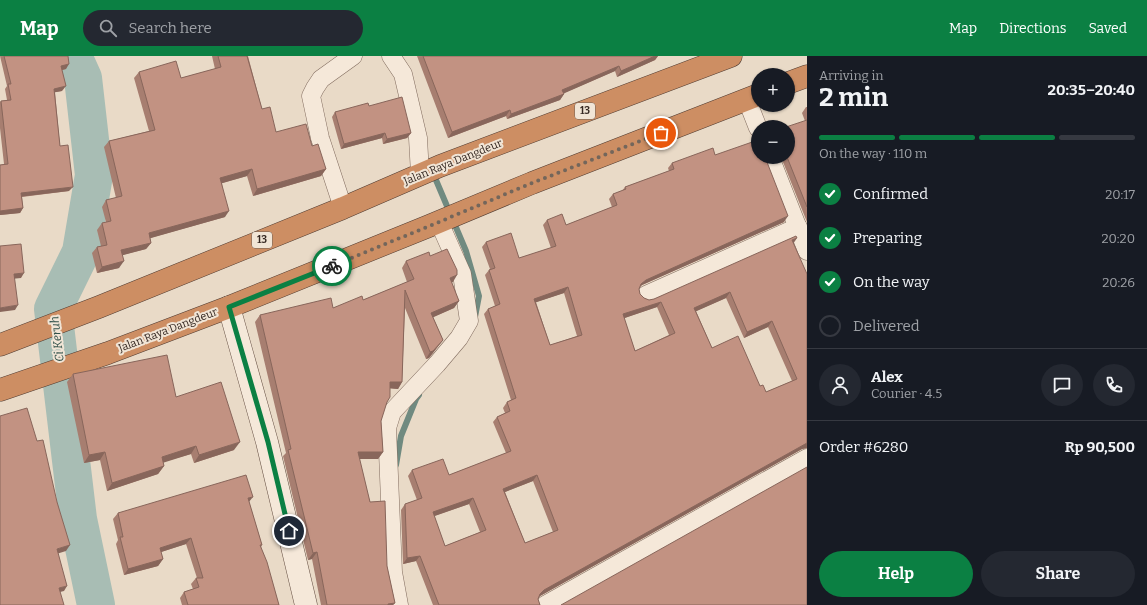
<!DOCTYPE html>
<html lang="en">
<head>
<meta charset="utf-8">
<style>
	body { margin:0; font-family:Bitter,serif; background:#242831; color:#f1f3f6; height:100vh; display:flex; flex-direction:column; font-size:15px; white-space:nowrap }
	* { box-sizing:border-box; margin:0 }
	p { font-size:13px; color:#9ea1a6 }
	.icon { flex:none; width:22px; height:22px; fill:none; stroke:currentColor; stroke-width:2; stroke-linecap:round; stroke-linejoin:round }
	.map { position:relative; flex:1; overflow:hidden }
	.drawer { display:flex; flex-direction:column; background:#171b24; width:340px }
	.drawer>* { flex:none }
	.buttons { position:absolute; left:751px; top:12px; display:grid; gap:8px }
	.buttons a { display:grid; place-items:center; width:44px; height:44px; border-radius:50%; background:#171b24; box-shadow:0 1px 3px #0004; font-size:20px }
	.pin { position:absolute; display:grid; place-items:center; width:34px; height:34px; color:#fff; margin:-17px; border:2px solid #fff; border-radius:50%; box-shadow:0 1px 4px #0007 }
	.courier { position:absolute; display:grid; place-items:center; width:40px; height:40px; margin:-20px; border:3px solid #0b8043; border-radius:50%; background:#fff; color:#222; box-shadow:0 1px 5px #0007 }
	.head em { font-style:normal; font-weight:700 }
	.head div { display:flex; flex-direction:column-reverse }
	.head { display:flex; align-items:center; justify-content:space-between; height:68px; padding:0 12px }
	h1 { font-size:26px; font-weight:700; line-height:30px }
	.bar { display:grid; grid-template-columns:repeat(4,1fr); gap:6px 4px; align-content:center; height:48px; padding:0 12px }
	.bar i { height:5px; border-radius:3px; background:#363941 }
	.bar .selected { background:#0b8043 }
	.bar p { grid-column:span 4 }
	.line { display:flex; align-items:center; gap:10px; padding:0 12px; border-top:1px solid #363941 }
	.line div { flex:1 }
	.round { display:grid; place-items:center; flex:none; width:42px; height:42px; border-radius:21px; background:#242831 }
	ol { padding:0 12px; list-style:none }
	li { display:flex; align-items:center; gap:12px; height:44px }
	li p { margin-inline-start:auto }
	li .icon { padding:4px; border-radius:50%; background:#0b8043; color:#fff; stroke-width:4 }
	li:last-child { color:#9ea1a6 }
	li i { width:22px; height:22px; border:2px solid #363941; border-radius:50% }
	.cta { display:flex; gap:8px; margin-top:auto; padding:8px 12px }
	.cta a { flex:1; height:46px; border-radius:24px; background:#0b8043; color:#fff; font-size:16px; font-weight:700; line-height:46px; text-align:center }
	.cta a+a { background:#242831; color:#f1f3f6 }
	header { display:flex; align-items:center; gap:24px; box-sizing:border-box; height:56px; padding:0 20px; background:#0b8043; color:#fff }
	header strong { font-size:19px }
	nav { display:flex; gap:22px; margin-inline-start:auto; font-size:14px }
	.search { width:280px; height:36px; background:#242831; display:flex; align-items:center; gap:10px; box-sizing:border-box; padding:0 14px; border-radius:22px; color:#9ea1a6; font-size:15px }
	main { display:flex; flex:1; min-height:0 }
	.map>svg:first-child { display:block }
	.lines { fill:none; stroke-linecap:round; stroke-linejoin:round }
	.stream { stroke:#708a80; stroke-width:6 }
	.river { stroke:#a8bdb4; stroke-width:38 }
	.street-casing { stroke:#826c5f; stroke-width:19 }
	.secondary-casing { stroke:#644e42; stroke-width:23 }
	.highway-casing { stroke:#513c32; stroke-width:23 }
	.street { stroke:#f5e8d9; stroke-width:18 }
	.secondary { stroke:#f5e8d9; stroke-width:22 }
	.highway { stroke:#cd8e63; stroke-width:22 }
	.wall { fill:#a77e70; fill-rule:evenodd }
	.shaded-wall { fill:#88665b }
	.building { fill:#c29282; stroke:#88665b; fill-rule:evenodd }
	.done { stroke:#73665b; stroke-width:4; stroke-dasharray:0 7.2 }
	.route { stroke:#0b8043; stroke-width:5 }
	.labels { text-anchor:middle; dominant-baseline:central; stroke-width:4; stroke-linejoin:round; paint-order:stroke }
	.shield { fill:#f1e5d6; stroke:#6d6057; stroke-width:1 }
	.shield-label { font-size:10px; font-weight:bold; fill:#342721 }
	.street-label { font-size:11px; fill:#342721; stroke:#f1e5d6 }
	.water-label { font-size:12px; font-style:italic; fill:#32524b; stroke:#f1e5d6 }
</style>
</head>
<body>
<header>
<strong>Map</strong>
<div class="search"><svg class="icon" aria-label="search" viewBox="0 0 24 24"><circle cx="10" cy="10" r="6"/><path d="M15 15l6 6"/></svg>Search here</div>
<nav><a>Map</a><a>Directions</a><a>Saved</a></nav>
</header>
<main>
<div class="map">
<svg width="807" height="549" viewBox="0 0 807 549">
	<rect width="100%" height="100%" fill="#e9dac7"/>
	<g class="lines">
		<!-- stream -->
		<g class="stream">
			<polyline points="433,117 466,195 479,240 475,261"/>
			<polyline points="396,409 401,380 416,343 419,339"/>
		</g>
		<!-- river -->
		<polyline class="river" points="73,0 83,22 94,119 81,196 53,253 78,463 96,549"/>
		<defs>
			<g id="street">
				<polyline points="391,0 403,18 418,82 420,118"/>
				<polyline points="747,44 758,72"/>
				<polyline points="770,101 807,195"/>
				<polyline points="343,152 320,82 311,40 315,32 321,23 353,0"/>
				<polyline points="646,239 798,171"/>
				<polyline points="399,549 393,516 387,372 392,356 437,308 459,282 469,265 462,218 439,166"/>
				<polyline points="545,549 807,402"/>
			</g>
			<polyline id="secondary" points="229,251 267,386 306,549"/>
			<g id="highway">
				<polyline points="788,27 807,20"/>
				<polyline points="0,289 99,251 343,152 440,110 731,0"/>
				<polyline points="0,334 108,297 229,251 429,170 532,127 758,39"/>
			</g>
		</defs>
		<!-- street casing -->
		<use href="#street" class="street-casing"/>
		<!-- secondary casing -->
		<use href="#secondary" class="secondary-casing"/>
		<!-- highway casing -->
		<use href="#highway" class="highway-casing"/>
		<!-- street -->
		<use href="#street" class="street"/>
		<!-- secondary -->
		<use href="#secondary" class="secondary"/>
		<!-- highway -->
		<use href="#highway" class="highway"/>
	</g>
	<!-- wall -->
	<g class="wall">
		<polygon points="0,0 68,0 66,13 62,14 62,35 55,36 60,90 69,135 22,141 23,152 20,157 0,159 0,109 4,108 0,72 0,46 1,45 7,44 5,33 7,30"/>
		<polygon points="212,0 248,0 262,53 276,76 312,90 326,113 321,120 253,140 247,120 222,127 225,161 150,182 151,187 146,193 122,199 119,212 97,217 92,197 97,191 101,190 97,174 102,167 106,166 102,151 106,144 116,142 104,91 109,85 149,75 134,22 139,16 181,22 215,13"/>
		<polygon points="417,0 658,0 655,4 617,21 615,15 564,37 564,38 560,44 507,63 506,60 448,82"/>
		<polygon points="369,50 411,77 407,82 383,88 382,82 341,93 332,61 335,56"/>
		<polygon points="806,51 807,51 807,166 781,101 788,101 805,65 802,57"/>
		<path d="M715 99 784 166 642 229 640 231 639 233 640 238 644 242 649 244 654 243 793 187 807 392 802 393 540 540 538 543 540 549H433L416 505 403 508 401 454 405 448 417 444 408 420 412 414 449 419 506 397 493 366 497 361 505 357 503 352 507 346 511 344 484 258 488 253 495 250 485 219 489 214 490 213 482 191 486 186 519 202 551 192 543 169 547 164 566 169 612 151 609 143 613 138 622 135 625 131 669 115 668 112 672 107ZM564 237 577 280 550 289 536 246ZM726 242 744 282 768 271 792 325 766 336 760 330 712 292 696 255ZM657 251 669 279 635 295 624 262ZM533 425 553 476 525 487 505 436ZM469 448 480 476 445 490 434 460Z"/>
		<polygon points="430,200 453,226 451,226 459,245 454,252 433,261 443,284 429,302 426,303 405,252 402,326 398,333 390,332 381,365 383,396 378,403 359,403 370,446 387,510 395,547 393,549 321,549 312,503 308,504 283,400 286,397 255,266 260,259 333,252 363,244 407,226 402,212 406,205"/>
		<polygon points="73,318 176,341 234,394 194,407 191,398 163,406 164,410 158,418 107,435 100,404 84,407 67,326"/>
		<polygon points="249,446 262,489 261,491 279,549 182,549 180,542 184,536 193,533 191,528 196,522 197,522 186,488 161,496 163,503 158,510 124,519 116,488 118,484 113,463 118,457"/>
	</g>
	<!-- shaded-wall -->
	<g class="shaded-wall">
		<polygon points="655,0 658,0 655,4 617,21 621,15"/>
		<polygon points="69,8 66,13 58,15 61,10"/>
		<polygon points="619,10 615,15 558,40 562,34"/>
		<polygon points="66,30 62,35 51,37 54,33"/>
		<polygon points="564,38 560,44 507,63 511,58"/>
		<polygon points="510,54 506,60 448,82 452,76"/>
		<polygon points="385,77 382,82 341,93 344,88"/>
		<polygon points="411,77 407,82 383,88 387,83"/>
		<polygon points="252,113 247,120 216,129 220,122"/>
		<polygon points="326,113 321,120 253,140 257,133"/>
		<polygon points="73,131 69,135 18,141 21,137"/>
		<polygon points="23,152 20,157 0,159 0,155"/>
		<polygon points="229,155 225,161 144,184 149,177"/>
		<polygon points="788,160 784,166 642,229 637,233 641,228 646,224"/>
		<polygon points="797,182 793,188 792,184"/>
		<polygon points="151,187 146,193 116,201 121,194"/>
		<polygon points="124,205 119,212 97,217 102,211"/>
		<polygon points="24,217 21,222 11,223 14,218"/>
		<polygon points="457,219 453,226 445,229 450,222"/>
		<polygon points="568,231 564,237 531,248 534,243"/>
		<polygon points="730,236 726,242 690,258 694,252"/>
		<polygon points="459,245 454,252 427,264 431,257"/>
		<polygon points="661,246 657,251 619,264 623,258"/>
		<polygon points="18,249 15,254 0,256 0,252"/>
		<polygon points="772,265 768,271 744,282 747,276"/>
		<polygon points="443,284 429,302 426,303 430,296"/>
		<polygon points="390,326 402,326 398,333 385,332"/>
		<polygon points="240,386 234,394 194,407 199,399"/>
		<polygon points="807,387 807,392 802,393 540,540 536,543 540,538 544,534"/>
		<polygon points="196,390 191,398 156,409 162,401"/>
		<polygon points="105,396 100,404 84,407 89,399"/>
		<polygon points="358,396 383,396 378,403 353,403"/>
		<polygon points="164,410 158,418 107,435 112,427"/>
		<polygon points="537,419 533,425 500,438 503,433"/>
		<polygon points="253,441 248,447 248,442"/>
		<polygon points="473,442 469,448 429,462 433,456"/>
		<polygon points="191,482 186,488 155,498 160,492"/>
		<polygon points="70,489 66,495 53,499 57,493"/>
		<polygon points="317,496 312,503 308,504 313,497"/>
		<polygon points="420,500 416,505 403,508 407,502"/>
		<polygon points="163,503 158,510 124,519 128,513"/>
		<polygon points="67,530 64,535 56,537 59,532"/>
		<polygon points="395,547 393,549 387,549 388,548"/>
	</g>
	<!-- building -->
	<g class="building">
		<polygon points="4,0 68,0 69,8 61,10 66,30 54,33 60,90 68,89 73,131 21,137 23,152 0,155 0,109 8,108 1,45 11,44 8,28 11,28"/>
		<polygon points="218,0 247,0 262,53 270,51 276,76 306,68 312,90 318,88 326,113 257,133 252,113 220,122 229,155 149,177 151,187 121,194 124,205 102,211 97,191 107,189 102,167 111,165 106,144 122,140 109,85 155,74 139,16 176,5 181,22 221,11"/>
		<polygon points="423,0 655,0 621,15 619,10 562,34 564,38 511,58 510,54 452,76"/>
		<polygon points="402,41 411,77 387,83 385,77 344,88 335,56 368,47 369,50"/>
		<polygon points="807,64 807,151 787,101 788,101 788,71 786,71"/>
		<path d="M758 84V101H765L788 160 646 224 641 228 639 233 640 238 644 242 649 244 654 243 796 180 797 182 792 184 807 218V387L544 534 540 538 538 543 540 549H439L420 500 407 502 405 448 422 442 412 414 443 403 449 419 511 395 497 361 510 355 507 346 516 342 488 253 500 248 489 214 495 212 486 186 511 177 519 202 556 190 547 164 562 158 566 169 617 149 613 138 626 133 625 131 674 113 672 107 713 92 715 99ZM568 231 582 279 550 289 534 243ZM730 236 747 276 772 265 797 323 766 336 763 329 760 330 738 280 712 292 694 252ZM661 246 675 277 635 295 623 258ZM537 419 558 474 525 487 503 433ZM473 442 486 474 445 490 433 456Z"/>
		<polygon points="21,188 24,217 14,218 18,249 0,252 0,190"/>
		<polygon points="447,193 457,214 457,219 450,222 459,245 431,257 443,284 433,295 430,296 405,234 402,326 390,326 390,341 387,346 381,365 383,396 358,396 370,446 385,445 387,510 395,547 388,548 388,549 327,549 317,496 313,497 288,394 291,393 260,259 331,242 333,252 362,240 363,244 414,223 406,205 429,196 430,200"/>
		<polygon points="167,299 176,341 221,326 240,386 199,399 196,390 162,401 164,410 112,427 105,396 89,399 73,318"/>
		<polygon points="27,352 37,385 43,384 57,446 70,489 57,493 67,530 59,532 64,549 0,549 0,360"/>
		<polygon points="807,411 807,549 561,549"/>
		<polygon points="246,419 253,441 248,442 262,489 260,489 267,506 279,549 188,549 184,536 199,531 196,522 203,522 191,482 160,492 163,503 128,513 120,481 123,481 118,457"/>
	</g>
	<g class="lines">
		<!-- done -->
		<polyline class="done" points="332,210 439,166 532,127 661,77"/>
		<!-- route -->
		<polyline class="route" points="289,475 268,386 229,251 332,210"/>
	</g>
	<g class="labels">
		<!-- shield labels -->
		<g class="shield">
			<rect x="575" y="47" width="20" height="16" rx="3"/>
			<rect x="252" y="176" width="20" height="16" rx="3"/>
		</g>
		<g class="shield-label">
			<text x="585" y="55">13</text>
			<text x="262" y="184">13</text>
		</g>
		<!-- street labels -->
		<g class="street-label">
			<text transform="translate(453 106) rotate(-22)">Jalan Raya Dangdeur</text>
			<text transform="translate(168 274) rotate(-21)">Jalan Raya Dangdeur</text>
		</g>
		<!-- water labels -->
		<g class="water-label">
			<text transform="translate(57 283) rotate(-97)">Ci Keruh</text>
		</g>
	</g>
</svg>
<div class="buttons">
<a>+</a>
<a>−</a>
</div>
<div class="pin" style="left:661px;top:77px;background:#ea580c"><svg class="icon" aria-label="bag" viewBox="0 0 24 24"><path d="M5 8h14l-1 12H6zM9 8a3 3 0 0 1 6 0"/></svg></div>
<div class="pin" style="left:289px;top:475px;background:#1f2937"><svg class="icon" aria-label="home" viewBox="0 0 24 24"><path d="M3 11l9-7 9 7M6 9v11h12V9"/></svg></div>
<div class="courier" style="left:332px;top:210px"><svg class="icon" aria-label="bike" viewBox="0 0 24 24"><circle cx="6" cy="16" r="4"/><circle cx="18" cy="16" r="4"/><path d="M6 16l4-8h5l3 8M10 8l3 8H6M13 5h3"/></svg></div>
</div>
<section class="drawer">
<div class="head"><div><h1>2 min</h1><p>Arriving in</p></div><em>20:35–20:40</em></div>
<div class="bar"><i class="selected"></i><i class="selected"></i><i class="selected"></i><i></i><p>On the way · 110 m</p></div>
<ol>
<li><svg class="icon" aria-label="check" viewBox="0 0 24 24"><path d="M5 12l5 5 9-10"/></svg>Confirmed<p>20:17</p></li>
<li><svg class="icon" aria-label="check" viewBox="0 0 24 24"><path d="M5 12l5 5 9-10"/></svg>Preparing<p>20:20</p></li>
<li><svg class="icon" aria-label="check" viewBox="0 0 24 24"><path d="M5 12l5 5 9-10"/></svg>On the way<p>20:26</p></li>
<li><i></i>Delivered</li>
</ol>
<div class="line" style="height:72px"><a class="round"><svg class="icon" aria-label="person" viewBox="0 0 24 24"><circle cx="12" cy="8" r="4"/><path d="M4 21q1-7 8-7t8 7"/></svg></a><div><b>Alex</b><p>Courier · 4.5</p></div><a class="round"><svg class="icon" aria-label="chat" viewBox="0 0 24 24"><path d="M4 5h16v11H9l-5 4z"/></svg></a><a class="round"><svg class="icon" aria-label="phone" viewBox="0 0 24 24"><path d="M5 4h4l2 5-3 2q2 4 5 5l2-3 5 2v4C11 20 4 13 5 4z"/></svg></a></div>
<div class="line" style="height:52px"><div>Order #6280</div><b>Rp 90,500</b></div>
<div class="cta"><a>Help</a><a>Share</a></div>
</section>
</main>
</body>
</html>
